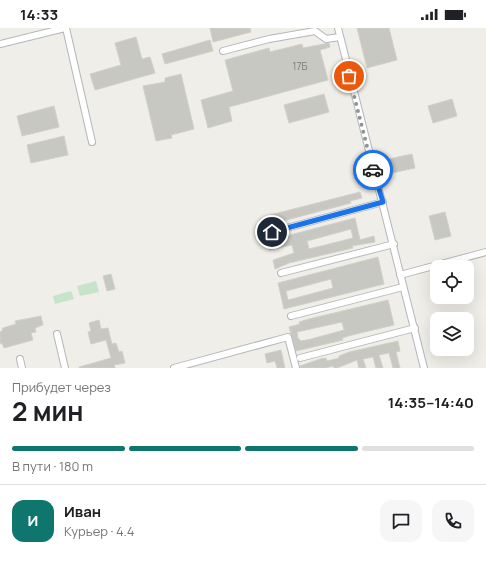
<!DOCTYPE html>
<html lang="ru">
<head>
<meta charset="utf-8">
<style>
	body { margin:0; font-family:Manrope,sans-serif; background:#f6f6f6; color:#202124; height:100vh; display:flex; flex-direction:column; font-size:15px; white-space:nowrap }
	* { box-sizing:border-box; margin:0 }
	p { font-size:13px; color:#757577 }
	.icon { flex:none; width:22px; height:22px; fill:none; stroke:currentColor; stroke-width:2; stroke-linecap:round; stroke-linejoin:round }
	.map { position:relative; height:340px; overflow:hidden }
	.side { display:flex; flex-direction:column; background:#fff; flex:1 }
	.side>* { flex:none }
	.buttons { position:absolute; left:430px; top:232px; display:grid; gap:8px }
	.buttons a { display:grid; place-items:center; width:44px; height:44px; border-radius:8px; background:#fff; box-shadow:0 4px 16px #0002; font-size:20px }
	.pin { position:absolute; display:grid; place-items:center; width:34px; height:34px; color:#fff; margin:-17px; border:2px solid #fff; border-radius:50%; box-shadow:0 1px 4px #0007 }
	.courier { position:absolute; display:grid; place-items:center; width:40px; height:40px; margin:-20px; border:3px solid #1a73e8; border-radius:50%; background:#fff; color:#222; box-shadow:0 1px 5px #0007 }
	.summary em { font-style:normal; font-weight:700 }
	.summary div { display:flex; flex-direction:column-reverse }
	.summary { display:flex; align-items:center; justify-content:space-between; height:68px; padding:0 12px }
	h1 { font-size:26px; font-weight:700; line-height:30px }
	.bar { display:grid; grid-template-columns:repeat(4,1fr); gap:6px 4px; align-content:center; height:48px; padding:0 12px }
	.bar i { height:5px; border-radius:3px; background:#e0e0e0 }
	.bar .current { background:#0f766e }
	.bar p { grid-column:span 4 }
	.line { display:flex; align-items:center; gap:10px; padding:0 12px; border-top:1px solid #e0e0e0 }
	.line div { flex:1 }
	.round { display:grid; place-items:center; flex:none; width:42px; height:42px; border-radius:12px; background:#f6f6f6 }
	.status { display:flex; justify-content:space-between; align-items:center; height:28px; padding:0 20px; background:#fff; direction:ltr }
	.status svg { height:11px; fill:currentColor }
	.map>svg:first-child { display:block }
	.green { fill:#c7e3ca }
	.building { fill:#c8c8c2; stroke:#d3d1c6; fill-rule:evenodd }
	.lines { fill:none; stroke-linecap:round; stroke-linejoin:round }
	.minor-casing { stroke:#b4b6ba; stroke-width:8 }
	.minor { stroke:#fff; stroke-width:6 }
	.done { stroke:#919294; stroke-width:4; stroke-dasharray:0 7.2 }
	.route { stroke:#1a73e8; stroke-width:5 }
	.labels { text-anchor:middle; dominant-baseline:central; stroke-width:3; stroke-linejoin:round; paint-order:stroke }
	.number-label { font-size:10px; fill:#797b7d }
</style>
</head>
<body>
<div class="status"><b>14:33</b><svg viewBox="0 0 49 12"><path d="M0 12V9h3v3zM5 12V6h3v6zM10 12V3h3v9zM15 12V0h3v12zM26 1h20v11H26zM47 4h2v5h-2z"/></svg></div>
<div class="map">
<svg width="486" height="340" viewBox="0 0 486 340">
	<rect width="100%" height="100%" fill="#efeee8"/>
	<!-- green -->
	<g class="green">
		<polygon points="96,253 99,264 80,268 77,258"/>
		<polygon points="71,263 74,271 55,276 53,268"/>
	</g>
	<!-- building -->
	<g class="building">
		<polygon points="210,0 250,0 251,4 213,14"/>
		<polygon points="357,0 389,0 397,32 367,40"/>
		<polygon points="136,9 142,31 150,29 155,45 95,62 90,46 121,37 115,15"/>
		<polygon points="210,12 213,23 165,36 162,26"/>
		<polygon points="329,15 330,19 320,22 328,52 229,79 232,93 208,100 201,72 233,63 225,32 269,20 270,24 302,16 303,20"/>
		<polygon points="181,46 194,101 171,107 172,110 156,113 143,58 165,54 165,50"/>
		<polygon points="324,66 329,84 289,95 284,77"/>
		<polygon points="452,71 457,88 433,95 428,78"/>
		<polygon points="54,78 59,99 22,108 17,88"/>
		<polygon points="64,108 68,127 31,135 27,117"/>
		<polygon points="412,126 415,140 392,145 389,131"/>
		<polygon points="360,164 362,170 350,173 351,175 279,194 262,200 260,191 270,188 270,187"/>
		<polygon points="445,184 451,208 435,212 429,188"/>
		<path d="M355 190 360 212 374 208 375 214 352 218 353 220 289 235 275 241 273 232 294 225 292 217 269 222 267 213ZM351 201 353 210 309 221 307 213Z"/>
		<path d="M378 229 384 256 284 281 278 255ZM331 251 333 260 288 272 286 263Z"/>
		<polygon points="111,246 115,261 107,263 103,248"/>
		<path d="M388 272 394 297 352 307 342 310 343 312 296 323 289 299 300 296 299 294 309 291ZM342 294 344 302 311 311 301 313 298 310 297 304Z"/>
		<polygon points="41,288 43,297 35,300 36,304 31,305 33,312 4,320 2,315 0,316 0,304 2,303 3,300 16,296 15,293"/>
		<polygon points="99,292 101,301 108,300 112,316 116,315 119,324 122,323 125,335 114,337 115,340 79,340 79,339 111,330 106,312 91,316 88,304 91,303 89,295"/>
		<polygon points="398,313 400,323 396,324 400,340 393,340 389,325 379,327 383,340 376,340 373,329 363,331 366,340 359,340 357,332 337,340 334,340 333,338 325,340 300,340 300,338 320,331 326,330 327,333 339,330 339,328 349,324"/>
		<polygon points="281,322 285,340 277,340 275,333 267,335 265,326"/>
	</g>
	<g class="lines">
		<defs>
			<g id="minor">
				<polyline points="66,0 92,114"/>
				<polyline points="338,0 424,340"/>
				<polyline points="0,16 65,0"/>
				<polyline points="223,23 269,11 315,3 326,11 340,9"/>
				<polyline points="272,204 383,174"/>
				<polyline points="281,245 394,216"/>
				<polyline points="400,247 486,224"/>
				<polyline points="291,288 403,259"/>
				<polyline points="57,306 65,340"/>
				<polyline points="300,330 415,300"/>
				<polyline points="20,331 22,340"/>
				<polyline points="174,340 288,309 296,340"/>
			</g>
		</defs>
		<!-- minor casing -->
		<use href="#minor" class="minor-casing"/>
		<!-- minor -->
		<use href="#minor" class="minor"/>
	</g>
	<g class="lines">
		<!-- done -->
		<polyline class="done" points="349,48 373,142"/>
		<!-- route -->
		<polyline class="route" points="272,204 383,174 373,142"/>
	</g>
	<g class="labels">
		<!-- number labels -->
		<g class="number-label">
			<text x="300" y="38">17Б</text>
		</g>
	</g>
</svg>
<div class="buttons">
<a><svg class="icon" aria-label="locate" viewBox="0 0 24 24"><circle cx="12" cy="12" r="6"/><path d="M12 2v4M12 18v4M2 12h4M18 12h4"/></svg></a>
<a><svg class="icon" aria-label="layers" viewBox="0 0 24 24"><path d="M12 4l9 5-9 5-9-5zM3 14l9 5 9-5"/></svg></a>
</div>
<div class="pin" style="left:349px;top:48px;background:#ea580c"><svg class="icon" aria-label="bag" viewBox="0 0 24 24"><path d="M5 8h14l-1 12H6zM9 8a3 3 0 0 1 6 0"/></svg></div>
<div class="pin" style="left:272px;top:204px;background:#1f2937"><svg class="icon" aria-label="home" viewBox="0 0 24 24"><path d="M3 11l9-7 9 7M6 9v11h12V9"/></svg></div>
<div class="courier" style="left:373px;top:142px"><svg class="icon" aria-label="car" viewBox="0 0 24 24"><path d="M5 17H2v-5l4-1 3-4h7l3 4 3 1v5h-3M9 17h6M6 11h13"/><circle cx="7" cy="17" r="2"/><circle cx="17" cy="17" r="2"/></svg></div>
</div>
<section class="side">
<div class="summary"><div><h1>2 мин</h1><p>Прибудет через</p></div><em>14:35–14:40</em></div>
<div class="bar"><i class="current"></i><i class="current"></i><i class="current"></i><i></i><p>В пути · 180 m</p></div>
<div class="line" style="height:72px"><b class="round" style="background:#0f766e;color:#fff">И</b><div><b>Иван</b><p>Курьер · 4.4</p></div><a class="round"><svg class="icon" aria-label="chat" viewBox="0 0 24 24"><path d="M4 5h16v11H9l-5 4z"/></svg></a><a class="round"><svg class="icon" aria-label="phone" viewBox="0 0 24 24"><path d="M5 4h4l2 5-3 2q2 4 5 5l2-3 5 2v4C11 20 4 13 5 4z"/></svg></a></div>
</section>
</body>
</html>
